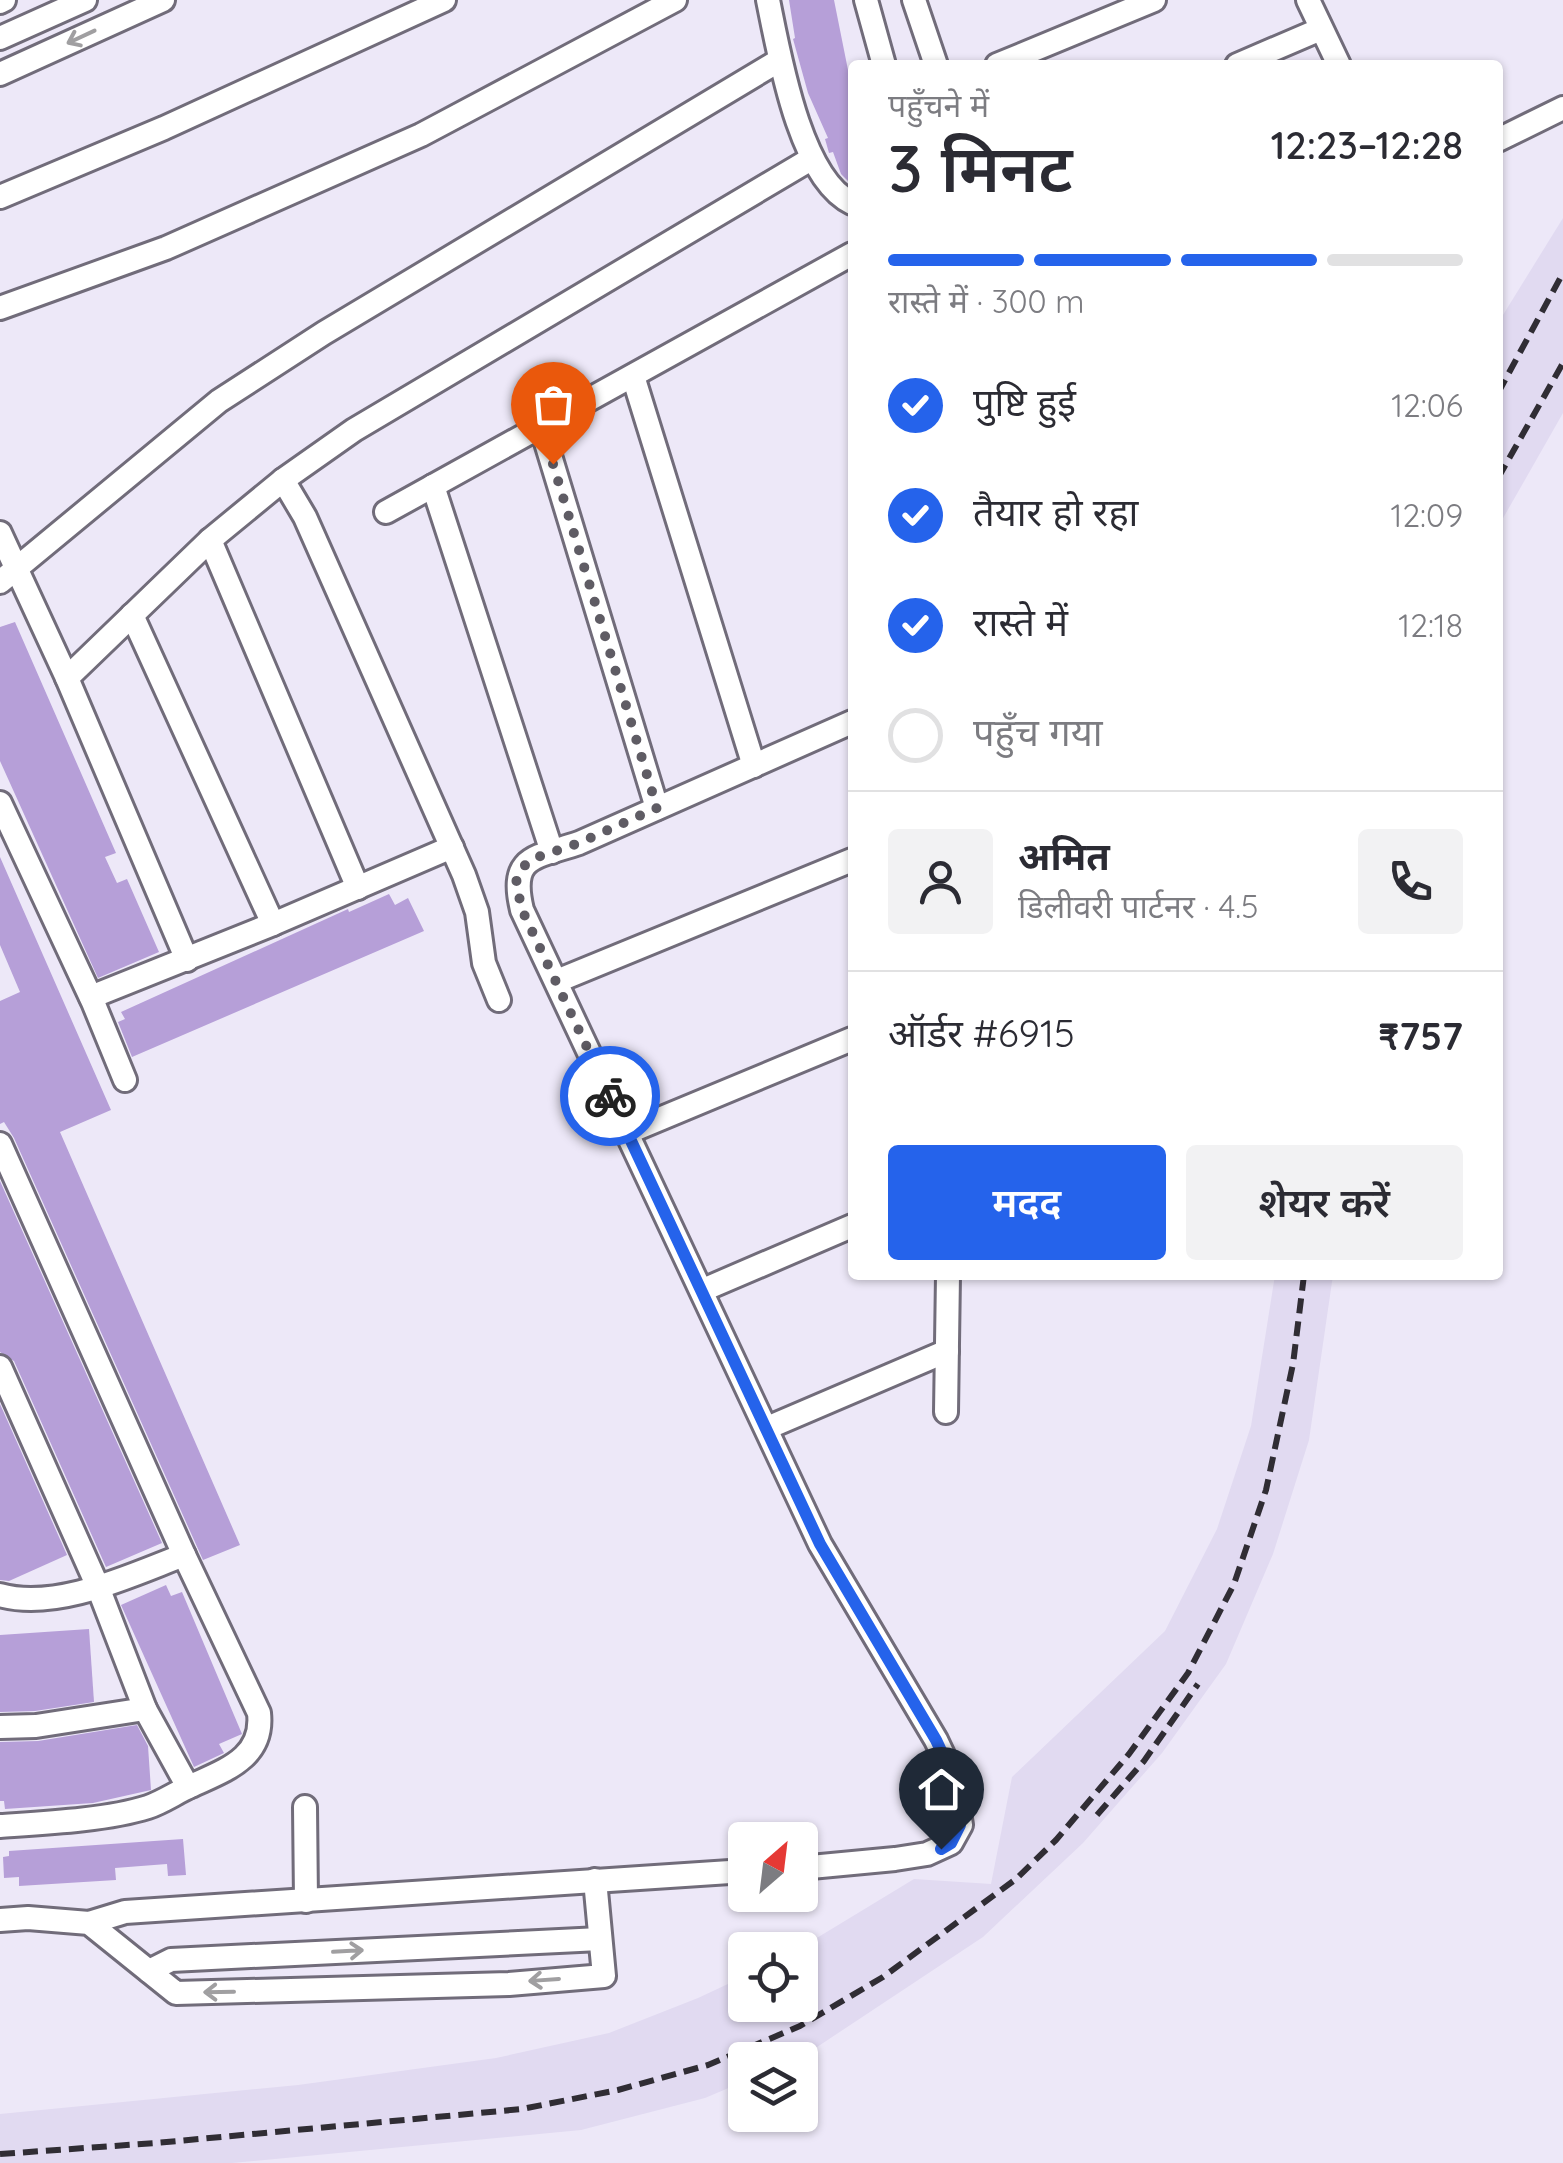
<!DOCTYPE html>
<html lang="hi">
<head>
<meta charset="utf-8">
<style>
	body { margin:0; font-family:Quicksand,"Noto Sans Devanagari",sans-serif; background:#f2f2f3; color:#2b2b33; height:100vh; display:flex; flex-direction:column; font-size:38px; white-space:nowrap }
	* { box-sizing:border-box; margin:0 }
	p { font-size:32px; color:#7c7c81 }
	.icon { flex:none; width:55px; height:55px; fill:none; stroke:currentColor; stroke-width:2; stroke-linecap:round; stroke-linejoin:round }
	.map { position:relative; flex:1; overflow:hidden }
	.drawer { position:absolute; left:848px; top:60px; width:655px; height:1220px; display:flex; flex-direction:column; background:#fff; border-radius:10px; box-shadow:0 2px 8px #0004 }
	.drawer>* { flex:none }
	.needle { width:65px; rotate:28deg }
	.tools { position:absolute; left:728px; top:1822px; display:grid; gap:20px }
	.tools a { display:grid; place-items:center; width:90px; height:90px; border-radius:10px; background:#fff; box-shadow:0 2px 8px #0004; font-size:50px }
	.pin { position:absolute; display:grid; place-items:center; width:85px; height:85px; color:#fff; margin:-102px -42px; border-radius:50% 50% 50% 0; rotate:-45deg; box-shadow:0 0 10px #0007 }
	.pin .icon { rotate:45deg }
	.courier { position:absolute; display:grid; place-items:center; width:100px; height:100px; margin:-50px; border:8px solid #2563eb; border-radius:50%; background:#fff; color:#222; box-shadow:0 2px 12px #0007 }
	.overview em { font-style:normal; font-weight:600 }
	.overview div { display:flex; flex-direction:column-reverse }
	.overview { display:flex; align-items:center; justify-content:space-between; height:170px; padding:0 40px }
	h1 { font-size:65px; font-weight:600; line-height:75px }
	.bar { display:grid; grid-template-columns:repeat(4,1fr); gap:15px 10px; align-content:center; height:120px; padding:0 40px }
	.bar i { height:12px; border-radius:8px; background:#e1e1e2 }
	.bar .current { background:#2563eb }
	.bar p { grid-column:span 4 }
	.line { display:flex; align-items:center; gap:25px; padding:0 40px; border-top:2px solid #e1e1e2 }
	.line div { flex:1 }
	.round { display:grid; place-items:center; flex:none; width:105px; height:105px; border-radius:10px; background:#f2f2f3 }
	ol { padding:0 40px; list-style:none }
	li { display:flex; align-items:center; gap:30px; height:110px }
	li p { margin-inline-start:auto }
	li .icon { padding:10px; border-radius:50%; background:#2563eb; color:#fff; stroke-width:4 }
	li:last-child { color:#7c7c81 }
	li i { width:55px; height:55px; border:5px solid #e1e1e2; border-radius:50% }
	.primary-button { display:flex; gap:20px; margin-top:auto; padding:20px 40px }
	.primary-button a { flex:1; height:115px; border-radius:10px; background:#2563eb; color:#fff; font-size:40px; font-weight:600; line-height:115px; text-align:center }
	.primary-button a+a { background:#f2f2f3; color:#2b2b33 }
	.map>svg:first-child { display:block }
	.built { fill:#e1daf1 }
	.building { fill:#b69fd8 }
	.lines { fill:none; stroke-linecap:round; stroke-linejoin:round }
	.minor-casing { stroke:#716c7a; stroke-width:28 }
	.minor { stroke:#fff; stroke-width:22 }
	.rail { stroke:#302d34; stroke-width:6; stroke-dasharray:15 8; stroke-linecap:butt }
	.oneway { stroke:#a09fa1 }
	.done { stroke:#5f5c64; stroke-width:10; stroke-dasharray:0 18 }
	.route { stroke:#2563eb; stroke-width:12 }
</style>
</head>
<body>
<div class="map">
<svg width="1563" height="2163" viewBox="0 0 1563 2163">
	<rect width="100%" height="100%" fill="#ede8f8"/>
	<!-- built -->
	<g class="built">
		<polygon points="1563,218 1563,413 1498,527 1498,323"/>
		<polygon points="1275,1275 1333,1275 1309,1440 1273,1554 1226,1664 1162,1753 1083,1843 983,1937 805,2055 794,2060 745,2060 745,2081 705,2098 581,2130 232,2163 0,2163 0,2114 298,2085 496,2058 609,2033 698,1998 745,1976 745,2005 800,2005 800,1950 797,1950 914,1879 991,1884 1012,1777 1165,1631 1217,1529 1251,1426"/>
	</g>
	<!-- building -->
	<g class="building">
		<polygon points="789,0 834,0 850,80 852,80 852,185 841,174 833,152 829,153 825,139 828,138 808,93 793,39 795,38"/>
		<polygon points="15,622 116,853 105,857 117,883 127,879 159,952 98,978 0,761 0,627"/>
		<polygon points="0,857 111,1110 60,1132 240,1545 203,1560 14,1138 4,1122 0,1124 0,1001 20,992 0,945"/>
		<polygon points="389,894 395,905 408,898 424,931 132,1057 118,1022 125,1019 121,1012 348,909 349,912"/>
		<polygon points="0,1181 162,1543 106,1567 14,1361 0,1352"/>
		<polygon points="0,1404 67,1555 9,1581 0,1580"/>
		<polygon points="166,1585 171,1596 182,1592 242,1734 219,1744 224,1753 194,1767 121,1605"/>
		<polygon points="89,1629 94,1702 35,1711 0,1712 0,1635"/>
		<polygon points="137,1725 148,1746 151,1790 93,1803 5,1809 4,1801 0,1801 0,1742 38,1741"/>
		<polygon points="183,1839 186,1875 168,1876 167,1864 115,1868 116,1880 19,1886 19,1877 4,1878 3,1857 9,1856 9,1851"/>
	</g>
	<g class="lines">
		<defs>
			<g id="minor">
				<path d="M768 0C779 54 800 179 852 203"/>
				<polyline points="866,0 884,65"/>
				<polyline points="914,0 936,65"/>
				<polyline points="1308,0 1339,65"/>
				<polyline points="0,2 4,0"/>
				<polyline points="0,38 85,0"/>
				<polyline points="997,65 1154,0"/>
				<polyline points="1237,65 1321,29"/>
				<polyline points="0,74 163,0"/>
				<polyline points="1498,140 1563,108"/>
				<polyline points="0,197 164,128 444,0"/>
				<polyline points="0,308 166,248 421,135 675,0"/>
				<polyline points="633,376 754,766"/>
				<polyline points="541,426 657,808"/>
				<polyline points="283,480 305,517 464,875 477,912 484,963 499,1000"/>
				<polyline points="433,486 552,852"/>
				<polyline points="386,512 852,254"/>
				<polyline points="0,533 67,678 187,960"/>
				<polyline points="210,540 358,888"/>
				<polyline points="0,582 219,401 324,333 780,60"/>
				<polyline points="132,615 273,924"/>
				<polyline points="67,678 210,540 283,480 354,430 811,159"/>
				<polyline points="0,803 93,1002 125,1080"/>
				<polyline points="557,981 852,860"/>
				<polyline points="91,997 273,924 452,847"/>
				<polyline points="626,1133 852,1039"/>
				<path d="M0 1144 184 1555C131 1575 57 1611 0 1595"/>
				<polyline points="703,1290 852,1226"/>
				<polyline points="0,1367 98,1587 145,1709 188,1787"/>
				<polyline points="946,1412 948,1275"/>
				<polyline points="767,1428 947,1351"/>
				<polyline points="0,1727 36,1726 145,1709"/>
				<polyline points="305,1807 306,1901"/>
				<path d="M0 1826C44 1823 107 1820 148 1807 163 1802 177 1792 191 1786 225 1770 264 1758 259 1713L184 1555"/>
				<path d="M800 1868 895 1859 927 1854 951 1843 961 1825 953 1776 936 1740 820 1544 522 910C509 855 535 858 579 843L852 722"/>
				<polyline points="0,1920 28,1918 89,1923 176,1993 509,1984 604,1976 595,1880"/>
				<polyline points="89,1923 125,1912 745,1871"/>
				<polyline points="149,1971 171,1960 600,1939"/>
			</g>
		</defs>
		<!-- minor casing -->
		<use href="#minor" class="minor-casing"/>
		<!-- minor -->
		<use href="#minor" class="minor"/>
		<!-- rail -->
		<g class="rail">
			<polyline points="1498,393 1563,273"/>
			<polyline points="1498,478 1563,363"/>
			<polyline points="1097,1815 1144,1761 1198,1684"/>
			<polyline points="0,2154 156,2143 522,2109 618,2090 708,2065 800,2026 883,1977 1016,1879 1056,1840 1129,1754 1188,1673 1234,1584 1266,1490 1293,1364 1304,1275"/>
		</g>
	</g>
	<!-- one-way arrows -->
	<defs><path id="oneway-shaft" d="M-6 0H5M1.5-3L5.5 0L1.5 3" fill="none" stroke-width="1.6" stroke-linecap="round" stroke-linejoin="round" transform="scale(2.5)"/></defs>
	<g class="oneway">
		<use href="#oneway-shaft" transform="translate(81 37) rotate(155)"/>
		<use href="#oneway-shaft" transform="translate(348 1951) rotate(-3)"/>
		<use href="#oneway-shaft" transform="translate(544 1980) rotate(176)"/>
		<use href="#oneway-shaft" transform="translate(219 1992) rotate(179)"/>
	</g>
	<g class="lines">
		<!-- done -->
		<polyline class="done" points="553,464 657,808 579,843 532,859 522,868 516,882 522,910 610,1096"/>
		<!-- route -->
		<polyline class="route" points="610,1096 820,1544 936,1740 953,1776 960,1825 951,1843 941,1849"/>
	</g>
</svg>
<div class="tools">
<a><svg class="needle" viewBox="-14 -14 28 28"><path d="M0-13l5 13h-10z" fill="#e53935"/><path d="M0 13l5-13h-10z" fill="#7c7c81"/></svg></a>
<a><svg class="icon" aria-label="locate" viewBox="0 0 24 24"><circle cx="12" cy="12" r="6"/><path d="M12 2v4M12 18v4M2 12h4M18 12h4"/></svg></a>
<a><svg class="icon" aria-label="layers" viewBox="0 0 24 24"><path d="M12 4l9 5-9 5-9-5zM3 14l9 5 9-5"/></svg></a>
</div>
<div class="pin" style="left:553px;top:464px;background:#ea580c"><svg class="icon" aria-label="bag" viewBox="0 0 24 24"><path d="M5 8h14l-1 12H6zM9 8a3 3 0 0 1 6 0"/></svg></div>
<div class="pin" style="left:941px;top:1849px;background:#1f2937"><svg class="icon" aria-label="home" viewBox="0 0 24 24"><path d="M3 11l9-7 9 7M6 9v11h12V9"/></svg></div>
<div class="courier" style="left:610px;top:1096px"><svg class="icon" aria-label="bike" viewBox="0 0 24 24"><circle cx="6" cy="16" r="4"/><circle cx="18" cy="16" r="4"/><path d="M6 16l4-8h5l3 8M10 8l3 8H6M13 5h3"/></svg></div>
<section class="drawer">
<div class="overview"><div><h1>3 मिनट</h1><p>पहुँचने में</p></div><em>12:23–12:28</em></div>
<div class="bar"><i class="current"></i><i class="current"></i><i class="current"></i><i></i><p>रास्ते में · 300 m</p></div>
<ol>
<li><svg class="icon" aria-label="check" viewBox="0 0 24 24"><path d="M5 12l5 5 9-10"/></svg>पुष्टि हुई<p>12:06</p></li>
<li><svg class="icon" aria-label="check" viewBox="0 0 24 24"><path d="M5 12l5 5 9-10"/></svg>तैयार हो रहा<p>12:09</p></li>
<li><svg class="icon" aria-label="check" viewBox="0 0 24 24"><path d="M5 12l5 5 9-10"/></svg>रास्ते में<p>12:18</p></li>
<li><i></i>पहुँच गया</li>
</ol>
<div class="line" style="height:180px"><a class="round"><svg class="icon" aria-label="person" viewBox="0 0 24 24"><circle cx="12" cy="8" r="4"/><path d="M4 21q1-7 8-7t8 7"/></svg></a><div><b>अमित</b><p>डिलीवरी पार्टनर · 4.5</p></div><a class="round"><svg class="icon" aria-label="phone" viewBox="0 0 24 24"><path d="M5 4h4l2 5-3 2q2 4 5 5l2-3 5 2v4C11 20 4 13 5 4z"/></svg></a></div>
<div class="line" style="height:130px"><div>ऑर्डर #6915</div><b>₹757</b></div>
<div class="primary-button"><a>मदद</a><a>शेयर करें</a></div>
</section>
</div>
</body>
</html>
